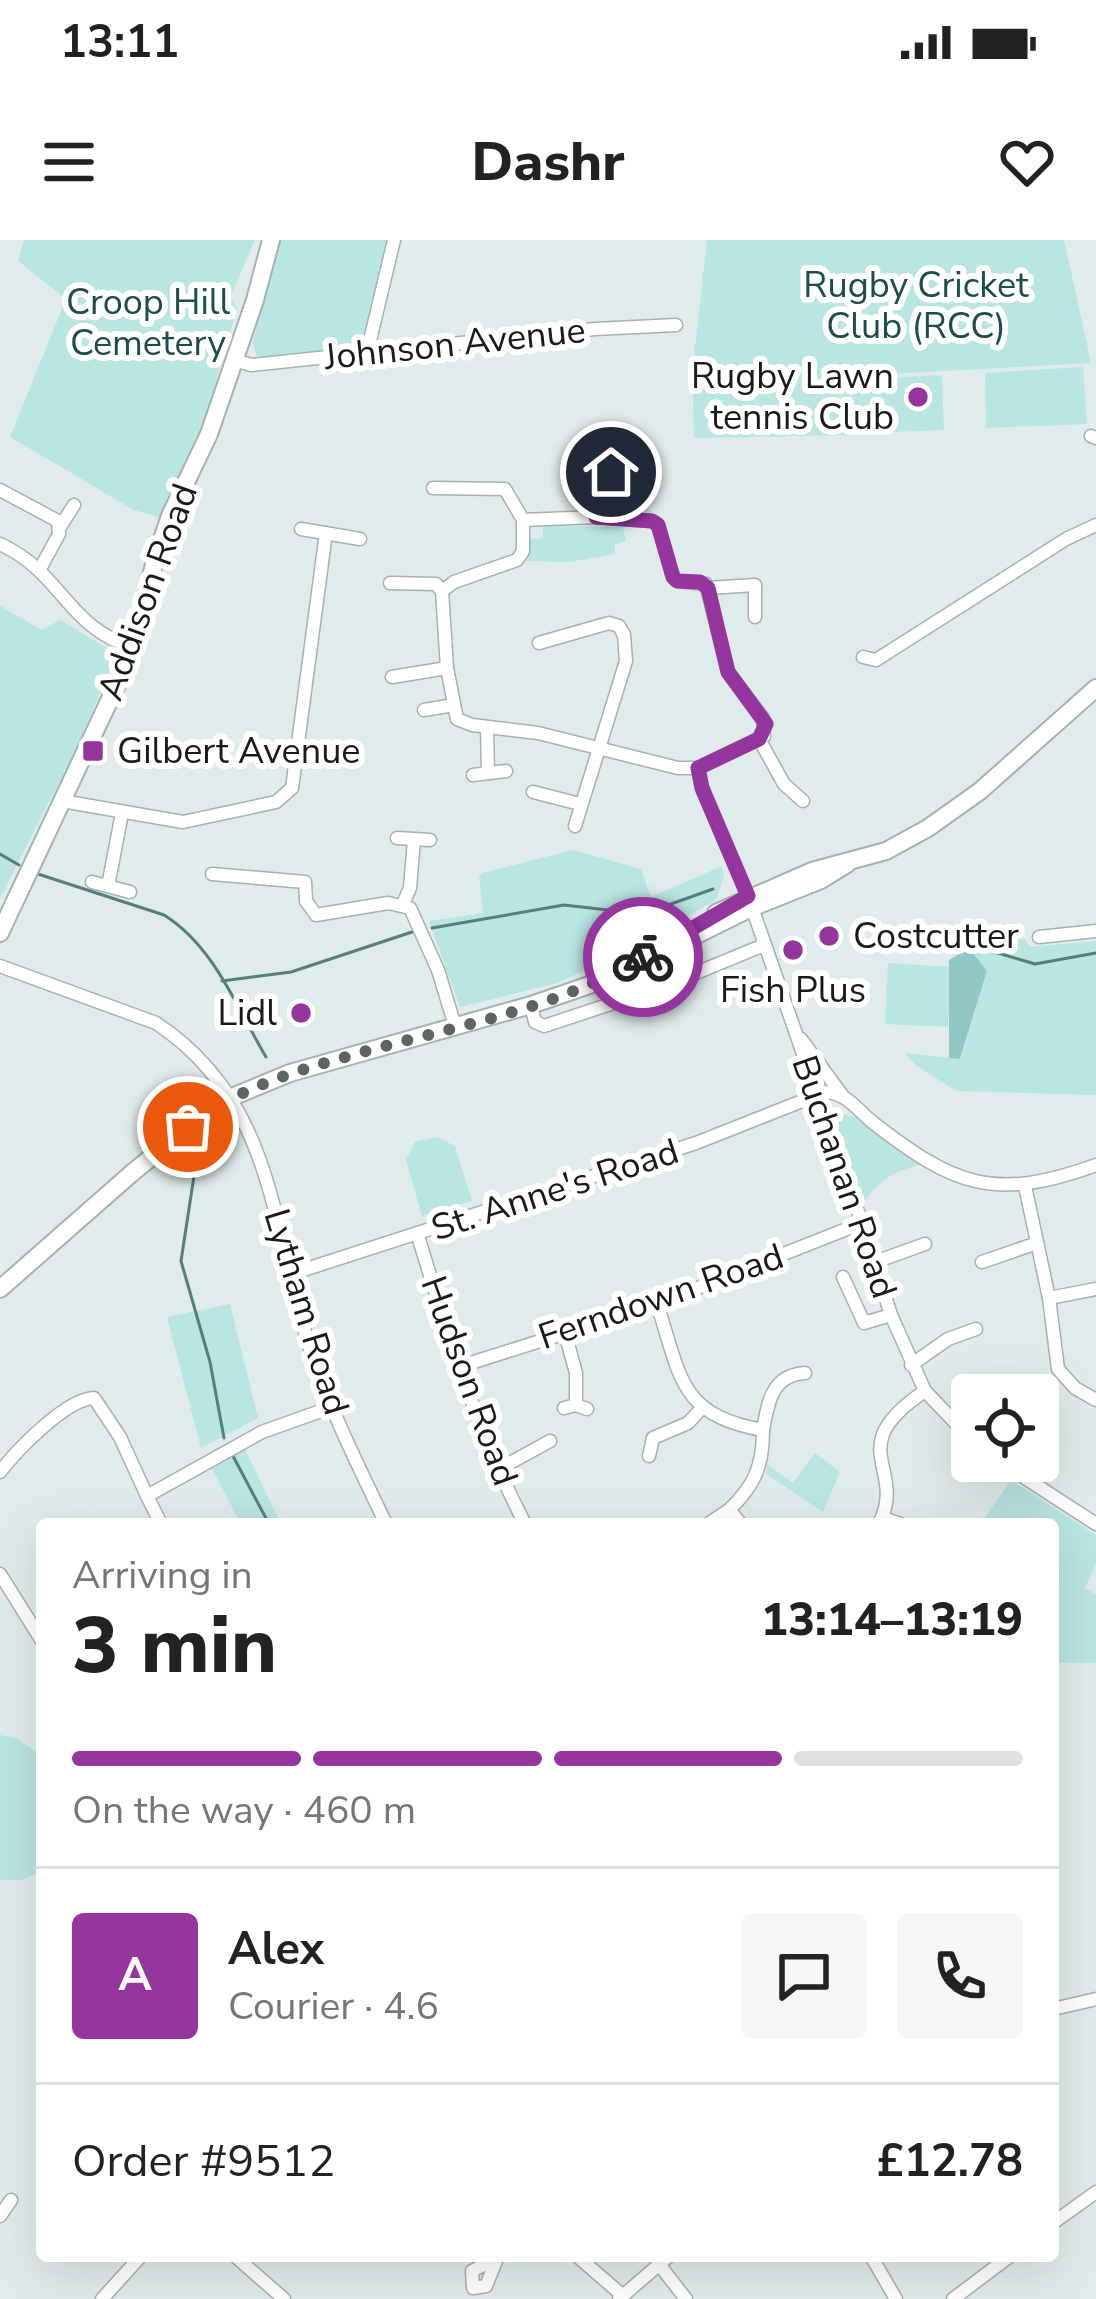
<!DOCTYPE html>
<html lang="en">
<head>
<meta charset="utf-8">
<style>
	body { margin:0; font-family:"Nunito Sans",sans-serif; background:#f6f6f6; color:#222; height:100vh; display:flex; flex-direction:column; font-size:45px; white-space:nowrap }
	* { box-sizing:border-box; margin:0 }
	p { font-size:39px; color:#767676 }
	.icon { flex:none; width:66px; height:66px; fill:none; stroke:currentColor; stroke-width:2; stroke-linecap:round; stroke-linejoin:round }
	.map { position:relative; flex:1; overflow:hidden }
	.details { position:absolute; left:36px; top:1278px; width:1023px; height:744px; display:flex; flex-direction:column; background:#fff; border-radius:12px; box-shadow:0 12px 48px #0002 }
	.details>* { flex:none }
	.fabs { position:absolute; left:951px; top:1134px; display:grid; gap:24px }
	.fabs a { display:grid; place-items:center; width:108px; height:108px; border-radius:12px; background:#fff; box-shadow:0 12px 48px #0002; font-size:60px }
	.pin { position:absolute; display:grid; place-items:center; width:102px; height:102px; color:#fff; margin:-51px; border:6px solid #fff; border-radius:50%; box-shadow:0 3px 12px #0007 }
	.courier { position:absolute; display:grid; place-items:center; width:120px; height:120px; margin:-60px; border:9px solid #95369f; border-radius:50%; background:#fff; color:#222; box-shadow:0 3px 15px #0007 }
	.head em { font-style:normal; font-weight:800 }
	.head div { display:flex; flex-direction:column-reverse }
	.head { display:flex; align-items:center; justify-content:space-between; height:204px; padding:0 36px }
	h1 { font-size:78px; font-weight:800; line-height:90px }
	.bar { display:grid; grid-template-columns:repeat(4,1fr); gap:18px 12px; align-content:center; height:144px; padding:0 36px }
	.bar i { height:15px; border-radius:9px; background:#e0e0e0 }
	.bar .current { background:#95369f }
	.bar p { grid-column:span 4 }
	.line { display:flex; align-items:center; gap:30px; padding:0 36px; border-top:3px solid #e0e0e0 }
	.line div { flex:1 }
	.round { display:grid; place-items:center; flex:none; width:126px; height:126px; border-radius:12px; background:#f6f6f6 }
	.status { display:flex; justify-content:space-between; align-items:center; height:84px; padding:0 60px; background:#fff; direction:ltr }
	.status svg { height:33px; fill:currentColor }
	header { display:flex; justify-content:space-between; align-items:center; height:156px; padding:0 36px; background:#fff; font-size:54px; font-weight:800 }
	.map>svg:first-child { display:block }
	.green { fill:#b9e5e3 }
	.forest { fill:#91c7c4 }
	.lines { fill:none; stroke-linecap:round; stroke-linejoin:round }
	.stream { stroke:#577d7c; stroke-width:3 }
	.street-casing { stroke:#a6b1b0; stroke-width:15 }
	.secondary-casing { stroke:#a6b1b0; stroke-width:20 }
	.street { stroke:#fff; stroke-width:12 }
	.secondary { stroke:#fff; stroke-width:16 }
	.done { stroke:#5d6464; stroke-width:12; stroke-dasharray:0 21.6 }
	.route { stroke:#95369f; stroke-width:15 }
	.poi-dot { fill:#95369f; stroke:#fff; stroke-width:4.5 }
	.labels { text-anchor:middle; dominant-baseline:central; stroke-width:12; stroke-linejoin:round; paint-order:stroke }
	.park-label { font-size:36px; fill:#1c4c4b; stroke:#fff }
	.street-label { font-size:36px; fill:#171b1b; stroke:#fff }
	.poi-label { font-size:36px; fill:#171b1b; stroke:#fff; text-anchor:end }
</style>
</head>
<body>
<div class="status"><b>13:11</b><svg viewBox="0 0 49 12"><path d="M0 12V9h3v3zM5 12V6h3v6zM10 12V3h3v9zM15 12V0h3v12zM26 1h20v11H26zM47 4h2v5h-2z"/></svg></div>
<header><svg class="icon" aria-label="menu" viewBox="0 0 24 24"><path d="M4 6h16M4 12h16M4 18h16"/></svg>Dashr<svg class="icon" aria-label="heart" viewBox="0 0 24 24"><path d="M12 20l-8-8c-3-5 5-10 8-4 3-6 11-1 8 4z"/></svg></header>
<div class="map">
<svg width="1096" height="2059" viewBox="0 0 1096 2059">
	<rect width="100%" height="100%" fill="#e0eceb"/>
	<!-- green -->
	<g class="green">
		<polygon points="24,0 255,0 230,57 237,68 203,187 162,278 134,270 10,197 66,59 18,21"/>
		<polygon points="276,0 388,0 369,90 356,110 257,117 253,103"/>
		<polygon points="707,0 1064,0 1091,123 850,136 850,195 694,198 692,135"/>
		<polygon points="1083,127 1087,184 986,188 985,133"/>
		<polygon points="942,135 944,190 893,192 880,184 852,191 852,140"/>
		<polygon points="543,286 623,287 626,301 615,305 615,314 570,322 527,321 530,299 543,298"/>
		<polygon points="0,366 42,390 60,380 117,414 75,511 0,658"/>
		<polygon points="573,610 641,629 651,657 722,626 724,636 716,660 625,712 557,743 460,767 429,681 483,673 479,637 482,633"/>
		<polygon points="1025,699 1030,707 1096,701 1096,855 956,851 917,826 904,813 961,819 987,731 969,708"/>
		<polygon points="888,723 951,727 948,787 885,784"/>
		<path d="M844 875 855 877 918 925C891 933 878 941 863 964L834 882Z"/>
		<polygon points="437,897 455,906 472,961 422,976 406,920 415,902"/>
		<polygon points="230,1064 258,1178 201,1208 167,1077"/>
		<polygon points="245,1209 281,1284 241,1284 212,1229"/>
		<polygon points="815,1213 840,1232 823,1272 766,1234 767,1224 793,1243"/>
		<polygon points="1011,1240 1096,1295 1096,1324 1085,1348 1096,1354 1096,1423 1053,1423 1053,1284 980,1284"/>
		<polygon points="0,1495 16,1498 42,1516 42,1632 21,1640 0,1640"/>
	</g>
	<!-- forest -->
	<polygon class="forest" points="969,708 987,731 960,819 949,818 949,720"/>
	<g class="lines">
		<!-- stream -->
		<g class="stream">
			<polyline points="0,614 19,625"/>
			<path d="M38 634 164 675C214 706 237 768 266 817"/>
			<polyline points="432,688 564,665 643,674 713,649"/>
			<polyline points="991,711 1035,724 1096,713"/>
			<polyline points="222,741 291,732 412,692"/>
			<polyline points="198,910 181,1021 210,1122 224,1198"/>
			<polyline points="233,1216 269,1284"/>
			<polyline points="630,2016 634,2018"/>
		</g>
		<defs>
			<g id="street">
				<polyline points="367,113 394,0"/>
				<polyline points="234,120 251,125 595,89 676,85"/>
				<polyline points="1091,196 1096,198"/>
				<polyline points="580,232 611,232"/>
				<polyline points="594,233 596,277"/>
				<polyline points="433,248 505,249 523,280"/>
				<polyline points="0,250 58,281 59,294 40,329"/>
				<polygon points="596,277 652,281 658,285 673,337 677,341 706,344 728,432 763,478 764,496 698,528 678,528 538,493 472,485 457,479 447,428 442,351 454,342 517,320 523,311 523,280"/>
				<polyline points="60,287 74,265"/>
				<polyline points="301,289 360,299"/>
				<path d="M0 304C63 333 65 386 134 408"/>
				<polyline points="390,343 436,344 442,351"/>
				<polyline points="708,348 755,345 755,377"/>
				<polyline points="539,403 609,383 619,386 624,395 626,421 575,586"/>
				<polyline points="863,417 876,420 1066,299 1096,285"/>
				<polyline points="392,437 447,428"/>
				<polyline points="424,470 454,465"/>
				<polyline points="487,487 488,533"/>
				<polyline points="759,499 784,544 803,561"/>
				<polyline points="698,528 702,548 748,656 862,983 891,1075 925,1151 972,1200"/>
				<polyline points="473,535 506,531"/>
				<polyline points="533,552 580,564"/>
				<polyline points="62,561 183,582 276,562 292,548 326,293"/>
				<polyline points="397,598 430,600"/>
				<polyline points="212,634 305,642 306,661 316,675 388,663 410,668 438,730 455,786"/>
				<polyline points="92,642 130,652"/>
				<polyline points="108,646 122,573"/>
				<polyline points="403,664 410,648 414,600"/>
				<polyline points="1039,697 1096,691"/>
				<path d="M0 726 156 783C277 863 271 991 312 1115 332 1174 360 1229 386 1284"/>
				<polyline points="531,765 535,782 544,786 662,747 764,705"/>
				<polyline points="801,799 842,855"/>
				<polyline points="1025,946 1049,1058 1058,1129 1075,1148 1096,1160"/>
				<path d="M418 996C448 1094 477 1192 525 1284"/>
				<polyline points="875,1022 925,1004"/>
				<polyline points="982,1022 1037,1003"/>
				<path d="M291 1034 696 903 825 852C846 853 856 868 871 881 954 946 994 962 1096 925"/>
				<polyline points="843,1037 864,1083 891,1075"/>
				<polyline points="1049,1058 1096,1049"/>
				<path d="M657 1064C681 1136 678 1175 763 1190 763 1226 755 1245 729 1270L741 1284"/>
				<polyline points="565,1093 576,1133 576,1165"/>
				<polyline points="911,1125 948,1099 976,1089"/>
				<polyline points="458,1127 657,1064 862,983"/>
				<polyline points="564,1168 576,1165 587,1169"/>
				<path d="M763 1190C768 1162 772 1135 805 1133"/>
				<polyline points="649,1216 653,1198 688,1183 701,1169"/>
				<polyline points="999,1221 1096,1284"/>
				<polyline points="497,1230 550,1201"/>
				<path d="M0 1232C17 1210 66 1159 94 1158L120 1197 147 1256"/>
				<polyline points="883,1278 901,1284"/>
				<polyline points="161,1284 147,1256 262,1192 332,1167"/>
				<polyline points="708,1284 729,1270"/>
				<path d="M879 1284C908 1227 840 1208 925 1151"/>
				<polyline points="0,1334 42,1401"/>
				<polyline points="1053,1769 1096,1759"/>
				<polyline points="0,1976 11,1960"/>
				<polyline points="1053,1983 1096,1952"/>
				<polyline points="235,2016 284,2059"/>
				<polyline points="577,2016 622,2055"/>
				<polyline points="871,2016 896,2059"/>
				<polyline points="497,2018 472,2031 473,2048 486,2046 498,2016"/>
				<polyline points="658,2023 686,2059"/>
				<polyline points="102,2059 141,2016"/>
				<polyline points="619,2059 669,2016"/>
				<polyline points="953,2059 1010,2016"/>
			</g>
			<g id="secondary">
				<polyline points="716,673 812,631 886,611 928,588 980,551 1096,448"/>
				<polyline points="0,693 134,408 155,320 170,276 209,194 255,60 271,0"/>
				<polyline points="0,1049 132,933 203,875 232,857 290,833 531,765 607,739 751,668 821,640 847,624"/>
			</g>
		</defs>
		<!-- street casing -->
		<use href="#street" class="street-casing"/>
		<!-- secondary casing -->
		<use href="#secondary" class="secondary-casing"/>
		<!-- street -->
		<use href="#street" class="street"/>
		<!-- secondary -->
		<use href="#secondary" class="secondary"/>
	</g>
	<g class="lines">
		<!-- done -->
		<path class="done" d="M188 887C238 848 295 831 356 814 451 787 558 769 643 717"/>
		<!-- route -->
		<polyline class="route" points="611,232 594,233 596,277 652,281 658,285 673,337 677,341 700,342 708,348 728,432 766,484 759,499 698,528 702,548 748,656 643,717"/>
	</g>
	<!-- markers -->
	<g class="poi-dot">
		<circle cx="918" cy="157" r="12"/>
		<rect x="81" y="499" width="24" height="24" rx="6"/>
		<circle cx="829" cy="696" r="12"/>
		<circle cx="793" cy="710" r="12"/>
		<circle cx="301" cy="773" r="12"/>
	</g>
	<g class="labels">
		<!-- park labels -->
		<g class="park-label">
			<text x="916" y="45">Rugby Cricket<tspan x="916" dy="41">Club (RCC)</tspan></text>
			<text x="148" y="62">Croop Hill<tspan x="148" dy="41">Cemetery</tspan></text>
		</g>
		<!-- street labels -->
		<g class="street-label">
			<text transform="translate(455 104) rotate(-6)">Johnson Avenue</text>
			<text transform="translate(148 352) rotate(-70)">Addison Road</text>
			<text transform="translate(844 937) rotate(71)">Buchanan Road</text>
			<text transform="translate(555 950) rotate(-18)">St. Anne's Road</text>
			<text transform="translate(661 1057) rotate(-19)">Ferndown Road</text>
			<text transform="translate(306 1072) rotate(73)">Lytham Road</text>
			<text transform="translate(469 1141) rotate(70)">Hudson Road</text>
		</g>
		<!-- poi labels -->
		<g class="poi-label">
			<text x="894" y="136">Rugby Lawn<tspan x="894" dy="41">tennis Club</tspan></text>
			<text x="117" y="511" text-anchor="start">Gilbert Avenue</text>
			<text x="853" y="696" text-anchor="start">Costcutter</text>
			<text x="793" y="750" text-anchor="middle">Fish Plus</text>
			<text x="277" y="773">Lidl</text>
		</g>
	</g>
</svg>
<div class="fabs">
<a><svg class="icon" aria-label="locate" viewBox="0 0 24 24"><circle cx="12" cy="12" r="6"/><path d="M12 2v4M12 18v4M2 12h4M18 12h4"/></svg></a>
</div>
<div class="pin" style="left:188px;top:887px;background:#ea580c"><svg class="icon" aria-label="bag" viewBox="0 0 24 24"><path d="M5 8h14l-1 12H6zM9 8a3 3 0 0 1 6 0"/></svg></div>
<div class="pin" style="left:611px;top:232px;background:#1f2937"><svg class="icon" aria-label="home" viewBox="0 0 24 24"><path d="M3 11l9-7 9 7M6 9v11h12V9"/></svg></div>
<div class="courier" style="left:643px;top:717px"><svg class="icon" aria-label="bike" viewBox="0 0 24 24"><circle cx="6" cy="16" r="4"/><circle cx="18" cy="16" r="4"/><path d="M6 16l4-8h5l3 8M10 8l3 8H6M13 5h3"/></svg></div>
<section class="details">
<div class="head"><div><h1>3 min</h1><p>Arriving in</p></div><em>13:14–13:19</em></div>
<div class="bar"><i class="current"></i><i class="current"></i><i class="current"></i><i></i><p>On the way · 460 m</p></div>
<div class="line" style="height:216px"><b class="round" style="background:#95369f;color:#fff">A</b><div><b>Alex</b><p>Courier · 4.6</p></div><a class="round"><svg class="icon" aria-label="chat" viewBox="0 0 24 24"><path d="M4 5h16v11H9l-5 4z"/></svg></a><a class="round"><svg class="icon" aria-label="phone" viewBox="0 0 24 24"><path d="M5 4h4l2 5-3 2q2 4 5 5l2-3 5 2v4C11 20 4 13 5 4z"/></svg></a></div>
<div class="line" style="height:156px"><div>Order #9512</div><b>£12.78</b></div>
</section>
</div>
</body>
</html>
